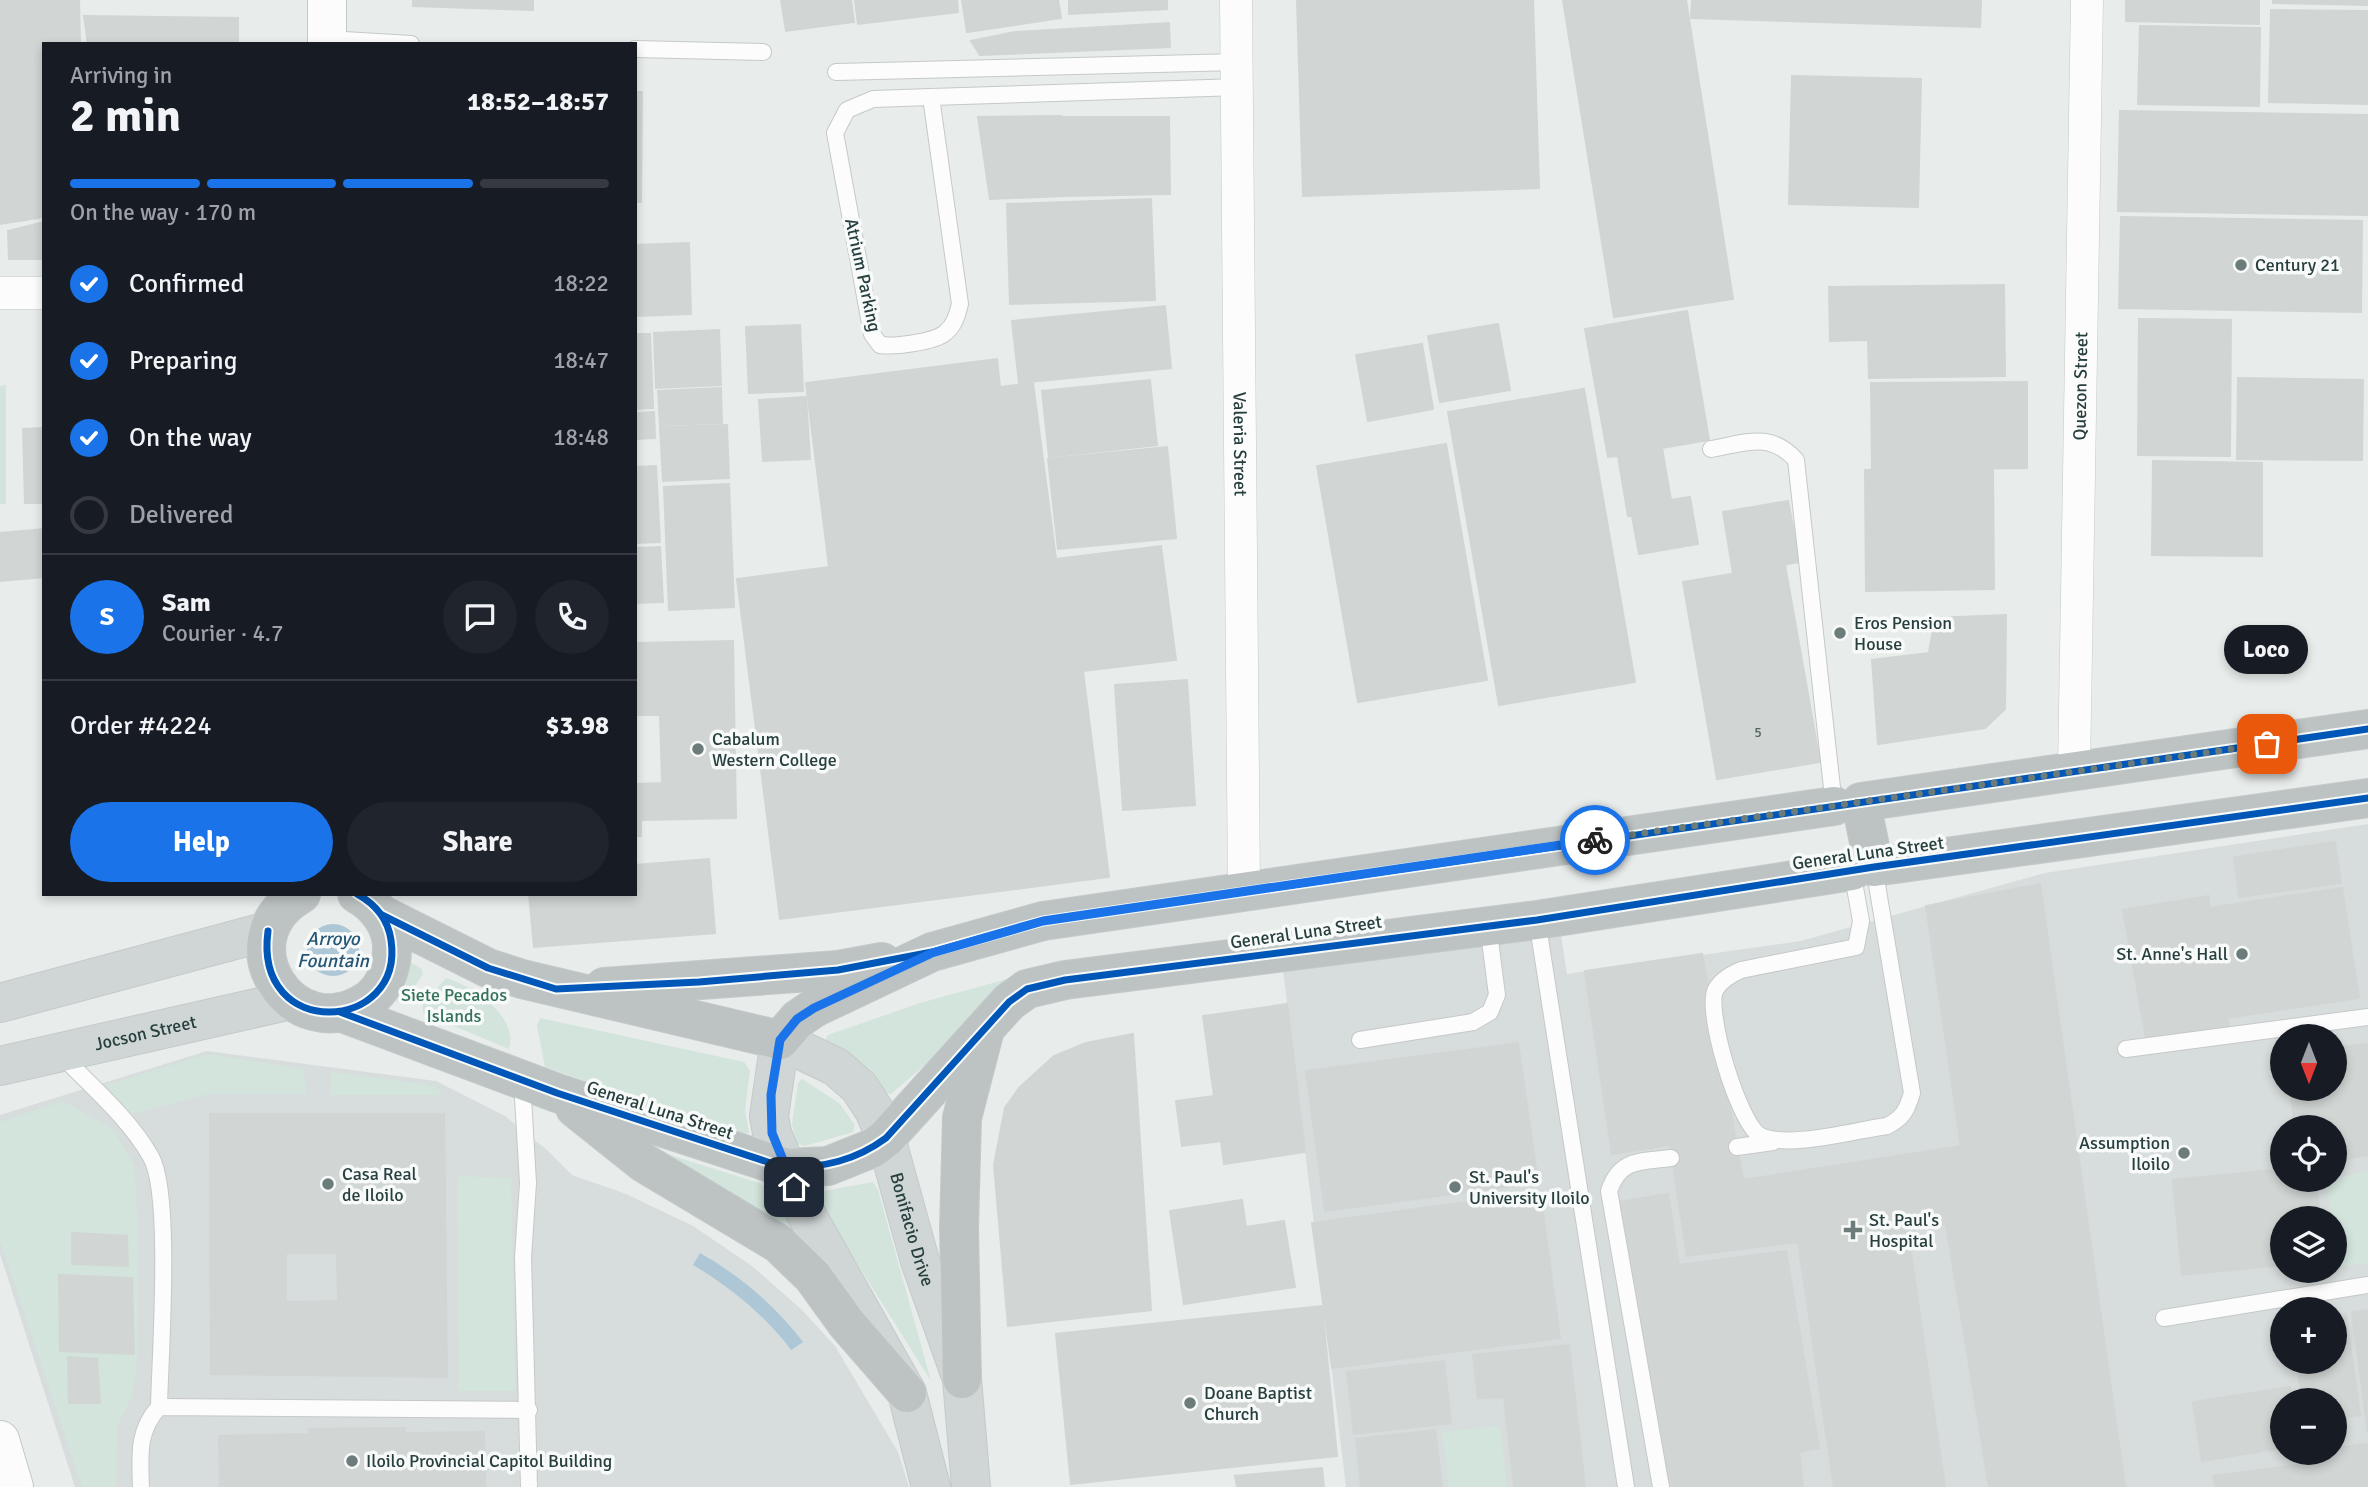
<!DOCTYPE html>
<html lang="en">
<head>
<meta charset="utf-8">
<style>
	body { margin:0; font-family:Signika,sans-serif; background:#20242c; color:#f1f3f6; height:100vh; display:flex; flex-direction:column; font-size:26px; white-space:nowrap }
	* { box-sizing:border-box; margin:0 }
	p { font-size:23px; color:#9ea1a6 }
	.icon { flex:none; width:38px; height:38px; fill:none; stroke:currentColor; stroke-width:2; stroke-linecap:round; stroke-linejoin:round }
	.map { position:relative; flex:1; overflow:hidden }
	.side { position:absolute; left:42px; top:42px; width:595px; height:854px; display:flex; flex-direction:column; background:#171b24; border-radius:0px; box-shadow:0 4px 10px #0003 }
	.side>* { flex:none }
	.needle { width:46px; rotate:180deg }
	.controls { position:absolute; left:2270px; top:1024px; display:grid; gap:14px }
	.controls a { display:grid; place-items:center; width:77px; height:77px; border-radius:50%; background:#171b24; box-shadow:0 4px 10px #0003; font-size:35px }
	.pin { position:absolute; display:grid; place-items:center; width:60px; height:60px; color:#fff; margin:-30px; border-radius:14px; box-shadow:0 4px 10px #0006 }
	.courier { position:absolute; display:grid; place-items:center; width:70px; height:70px; margin:-35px; border:5px solid #1a73e8; border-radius:50%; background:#fff; color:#222; box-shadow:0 2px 9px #0007 }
	.bubble { position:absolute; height:49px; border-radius:24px; background:#171b24; box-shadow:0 4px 10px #0003; font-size:23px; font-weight:800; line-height:49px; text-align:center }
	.head em { font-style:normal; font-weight:800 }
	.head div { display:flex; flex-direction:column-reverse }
	.head { display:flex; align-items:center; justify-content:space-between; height:119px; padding:0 28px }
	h1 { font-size:46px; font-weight:800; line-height:52px }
	.bar { display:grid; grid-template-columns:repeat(4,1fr); gap:10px 7px; align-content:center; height:84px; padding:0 28px }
	.bar i { height:9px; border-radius:5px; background:#363941 }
	.bar .current { background:#1a73e8 }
	.bar p { grid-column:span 4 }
	.line { display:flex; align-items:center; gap:18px; padding:0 28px; border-top:2px solid #363941 }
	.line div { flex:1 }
	.round { display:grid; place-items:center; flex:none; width:74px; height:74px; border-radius:37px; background:#20242c }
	ol { padding:0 28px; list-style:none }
	li { display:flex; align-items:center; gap:21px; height:77px }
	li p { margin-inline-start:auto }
	li .icon { padding:7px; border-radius:50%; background:#1a73e8; color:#fff; stroke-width:4 }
	li:last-child { color:#9ea1a6 }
	li i { width:38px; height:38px; border:4px solid #363941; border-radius:50% }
	.primary-button { display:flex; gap:14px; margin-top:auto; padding:14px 28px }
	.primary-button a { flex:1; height:80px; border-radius:42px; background:#1a73e8; color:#fff; font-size:28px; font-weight:800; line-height:80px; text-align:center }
	.primary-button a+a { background:#20242c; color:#f1f3f6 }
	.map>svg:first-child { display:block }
	.built { fill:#d7dddc; fill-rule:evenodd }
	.green { fill:#d3e4dc }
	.water { fill:#adc7d6 }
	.building { fill:#d1d5d4; stroke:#d1d5d4; stroke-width:2; fill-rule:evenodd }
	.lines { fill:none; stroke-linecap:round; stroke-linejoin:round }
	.lane-casing { stroke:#c5c9c8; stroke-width:18 }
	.street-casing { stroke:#c5c9c8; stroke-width:33 }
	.secondary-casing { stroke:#c2c8c7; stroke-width:40 }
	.primary-casing { stroke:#c4caca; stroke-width:40 }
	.highway-casing { stroke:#c4caca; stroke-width:40 }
	.lane { stroke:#fcfcfc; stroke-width:16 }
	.street { stroke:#fcfcfc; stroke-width:32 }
	.secondary { stroke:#fcfcfc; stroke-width:38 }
	.primary { stroke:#d0d6d6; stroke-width:38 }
	.highway { stroke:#bdc3c3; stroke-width:38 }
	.cycleway-casing { stroke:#f7faf9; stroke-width:11 }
	.cycleway { stroke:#0057b8; stroke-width:7 }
	.done { stroke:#6b7c7b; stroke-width:7; stroke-dasharray:0 12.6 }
	.route { stroke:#1a73e8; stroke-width:9 }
	.poi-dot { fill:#6b7c7b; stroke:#f7faf9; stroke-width:2.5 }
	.labels { text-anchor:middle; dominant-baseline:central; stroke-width:7; stroke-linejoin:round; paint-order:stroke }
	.number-label { font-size:14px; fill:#526564 }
	.poi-label { font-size:18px; fill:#273f3e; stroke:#f7faf9; text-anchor:start }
	.street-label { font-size:18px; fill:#273f3e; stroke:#f7faf9 }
	.park-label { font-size:18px; fill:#34725a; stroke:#f7faf9 }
	.water-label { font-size:19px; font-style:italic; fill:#255676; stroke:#f7faf9 }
</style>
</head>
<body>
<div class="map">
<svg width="2368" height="1487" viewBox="0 0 2368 1487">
	<rect width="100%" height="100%" fill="#e8eceb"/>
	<!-- built -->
	<g class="built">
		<path d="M2368 824V1487H1346L1283 970 1560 929 1567 974 1801 941 2045 873ZM2282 1036H2334V1088H2282ZM2282 1127H2334V1180H2282ZM2282 1218H2334V1270H2282ZM2282 1309H2334V1362H2282ZM2282 1400H2334V1452H2282Z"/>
		<polygon points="207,1051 436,1081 505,1116 547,1150 572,1175 626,1194 693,1226 752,1266 802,1310 835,1346 898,1452 909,1487 75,1487 0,1254 0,1115"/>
	</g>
	<!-- green -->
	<g class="green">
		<polygon points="6,385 6,504 0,504 0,386"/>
		<polygon points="408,961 421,968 423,974 406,999 398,1002 388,997"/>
		<path d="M446 978C473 986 519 1017 509 1049L423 1013V1004Z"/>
		<polygon points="1011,978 934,1057 891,1094 886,1093 825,1041 828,1035 920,1003"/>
		<polygon points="540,1018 744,1062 750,1071 745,1110 749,1132 746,1135 735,1133 545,1067 537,1026"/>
		<polygon points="207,1054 304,1069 306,1094 209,1094 130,1114 106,1085"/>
		<polygon points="331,1072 436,1086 442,1095 331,1095"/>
		<polygon points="802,1079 839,1103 855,1125 853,1132 805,1146 797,1144 792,1124 798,1083"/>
		<polygon points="63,1101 113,1129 134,1165 138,1229 137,1361 132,1397 117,1427 116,1487 82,1487 0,1241 0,1122"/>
		<polygon points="664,1153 759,1183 771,1191 792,1229"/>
		<polygon points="2368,1171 2368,1263 2339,1267 2334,1218 2331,1218 2326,1180"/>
		<polygon points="457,1176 511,1178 515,1391 459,1391"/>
		<polygon points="873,1182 878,1190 931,1381 819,1203 824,1191"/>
		<polygon points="1500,1426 1507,1487 1449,1487 1442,1432"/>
	</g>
	<!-- water -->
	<g class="water">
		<circle cx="333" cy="950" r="26"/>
		<path d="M700 1253C739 1275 776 1306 803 1342L791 1350C766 1316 730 1287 693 1265Z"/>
	</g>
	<!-- building -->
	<g class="building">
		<polygon points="0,0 25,0 19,221 0,224"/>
		<polygon points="25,0 79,0 80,44 44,44 44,217 19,221"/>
		<polygon points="413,0 533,0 533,10 413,6"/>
		<polygon points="781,0 851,0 854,22 786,31"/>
		<polygon points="855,0 957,0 958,12 858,24"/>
		<polygon points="962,0 1058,0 1061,18 967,32"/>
		<polygon points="1069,0 1167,0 1167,9 1069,14"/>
		<polygon points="1297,0 1533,0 1539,188 1303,196"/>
		<polygon points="1563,0 1686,0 1733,299 1614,317"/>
		<polygon points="1692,0 1981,0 1980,27 1691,18"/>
		<polygon points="2126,0 2259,0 2259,24 2126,21"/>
		<polygon points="2273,0 2368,0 2368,5 2273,3"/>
		<polygon points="2271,10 2368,11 2368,104 2269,102"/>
		<polygon points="84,16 238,18 238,44 88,44"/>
		<polygon points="1169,23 1170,47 980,55 971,41 1015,32"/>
		<polygon points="2140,26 2260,28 2259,106 2138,104"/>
		<polygon points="1792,76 1921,79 1918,207 1789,204"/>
		<polygon points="635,92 642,92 641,202 635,202"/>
		<polygon points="2120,111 2368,115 2368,215 2118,211"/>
		<polygon points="1061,116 1064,196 990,199 978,117"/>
		<polygon points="1062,117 1169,117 1170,194 1065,196"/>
		<polygon points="1151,199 1155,300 1010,304 1007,204"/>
		<polygon points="2121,217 2362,221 2361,312 2119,308"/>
		<polygon points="44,222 44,259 9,259 8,231"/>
		<polygon points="689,243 691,314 635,316 635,245"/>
		<polygon points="2004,285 2005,376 1869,378 1868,340 1830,341 1829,287"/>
		<polygon points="1165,306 1171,368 1019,383 1012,321"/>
		<polygon points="1687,311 1709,440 1662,448 1671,500 1690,497 1698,544 1639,554 1632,516 1628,516 1618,456 1608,457 1585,329"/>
		<polygon points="2139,319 2231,320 2230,456 2138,455"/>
		<polygon points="1498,324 1510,390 1440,402 1428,336"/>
		<polygon points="800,325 803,391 749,393 746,327"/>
		<polygon points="719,330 721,385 656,388 654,333"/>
		<polygon points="635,334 650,334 653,408 635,409"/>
		<polygon points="1422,344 1433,409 1368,421 1356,355"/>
		<polygon points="997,359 1000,387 1033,383 1056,559 1161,546 1176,660 1083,671 1109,877 780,919 737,579 829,567 806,383"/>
		<polygon points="2238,378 2363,380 2362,460 2237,459"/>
		<polygon points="1150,380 1157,445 1049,457 1042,391"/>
		<polygon points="2027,382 2027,468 1872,470 1871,383"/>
		<polygon points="721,388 722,423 660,425 658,391"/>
		<polygon points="1584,389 1635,682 1499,705 1448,412"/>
		<polygon points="806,397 810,459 763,461 759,400"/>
		<polygon points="654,412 655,438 635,439 635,413"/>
		<polygon points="727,425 729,478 663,481 660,427"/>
		<polygon points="44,428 44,503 25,503 23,429"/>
		<polygon points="1446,444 1487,680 1358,702 1317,466"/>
		<polygon points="1167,447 1176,538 1058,549 1048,459"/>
		<polygon points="2153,461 2262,463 2262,556 2152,555"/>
		<polygon points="656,466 660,542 635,543 635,467"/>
		<polygon points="1993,468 1994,589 1866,591 1865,470"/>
		<polygon points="729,484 734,607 669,610 664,487"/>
		<polygon points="1788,501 1800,562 1733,573 1723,512"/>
		<polygon points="44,529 44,577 0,581 0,533"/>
		<polygon points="660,547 663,602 635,603 635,548"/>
		<polygon points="1785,565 1820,762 1717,779 1683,582"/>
		<polygon points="2006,615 2005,709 1985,728 1878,744 1872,660 1929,653 1935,618"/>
		<polygon points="733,641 736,818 641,820 641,836 635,836 635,784 662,783 660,715 635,715 635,643"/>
		<polygon points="1187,680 1195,805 1123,810 1115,685"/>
		<polygon points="2335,842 2341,883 2239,897 2234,857"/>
		<polygon points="709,859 715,933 534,947 529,894 635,894 635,865"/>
		<polygon points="2040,884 2125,1487 1989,1487 1946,1224 1907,1227 1945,1487 1834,1487 1798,1242 1687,1256 1670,1145 1612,1154 1585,971 1702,954 1743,1180 1961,1146 1926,906"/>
		<polygon points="2342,888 2359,998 2227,1018 2229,1027 2146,1038 2123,910 2209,896 2209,908"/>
		<polygon points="1287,1004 1305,1152 1224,1164 1221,1141 1182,1146 1176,1101 1214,1096 1203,1016"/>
		<polygon points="1133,1034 1151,1310 1008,1326 994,1165 1005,1108 1019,1088 1054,1056 1086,1043"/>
		<polygon points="1518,1043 1538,1183 1325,1211 1306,1071"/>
		<polygon points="2368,1044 2368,1155 2334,1161 2334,1127 2295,1127 2290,1088 2334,1088 2334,1048"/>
		<path d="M210 1114H444L447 1377 211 1374ZM286 1253H337L338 1301 286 1302Z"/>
		<polygon points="2282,1169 2282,1180 2316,1180 2320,1218 2282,1218 2282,1265 2182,1275 2173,1180"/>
		<polygon points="1540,1192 1560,1338 1332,1368 1312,1223"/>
		<polygon points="1668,1194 1679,1265 1786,1251 1819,1448 1799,1452 1803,1487 1668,1487 1619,1202"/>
		<polygon points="1242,1200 1246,1227 1284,1221 1295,1287 1184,1304 1170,1211"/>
		<polygon points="72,1233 127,1236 128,1266 72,1264"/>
		<polygon points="59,1275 132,1278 134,1354 60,1351"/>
		<polygon points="1322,1306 1337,1456 1071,1484 1056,1334"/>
		<polygon points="2368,1310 2368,1433 2352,1312"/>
		<polygon points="2346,1316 2360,1415 2334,1419 2334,1400 2302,1400 2297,1362 2334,1362 2334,1318"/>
		<polygon points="1569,1345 1585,1487 1514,1487 1504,1397 1478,1398 1473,1355"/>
		<polygon points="68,1357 97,1359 100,1403 69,1403"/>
		<polygon points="1444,1361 1451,1423 1354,1434 1347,1372"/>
		<polygon points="2290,1387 2292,1400 2282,1400 2282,1448 2202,1461 2193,1402"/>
		<polygon points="405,1428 405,1433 484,1432 485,1487 220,1487 219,1436 310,1434 309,1429"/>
		<polygon points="1435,1430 1442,1486 1361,1487 1356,1439"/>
		<polygon points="2368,1444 2368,1487 2216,1487 2213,1476 2314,1463 2314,1452 2334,1452 2334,1448"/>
		<polygon points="1322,1468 1324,1487 1237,1487 1235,1476"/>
	</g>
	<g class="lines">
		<defs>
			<g id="lane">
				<polyline points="327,39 411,44"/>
				<polyline points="635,49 763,52"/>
				<polyline points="836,72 1238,62"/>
				<path d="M931 97 960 304C957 315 955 325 945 333 934 342 895 347 880 345L872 334 835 133 847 110 873 99Z"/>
				<polyline points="931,97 1239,87"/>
				<path d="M1711 449C1746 443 1770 431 1796 460L1834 806"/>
				<path d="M1852 871 1861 921 1856 947 1741 970C1732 974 1722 979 1716 989 1704 1008 1739 1126 1761 1136 1789 1149 1856 1130 1887 1126 1903 1118 1907 1110 1912 1093L1874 867"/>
				<polyline points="1537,920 1626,1487"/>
				<polyline points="1360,1040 1473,1022 1490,1012 1497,995 1488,925"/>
				<polyline points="2126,1049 2368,1017"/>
				<path d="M59 1053C90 1085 129 1118 151 1157 172 1194 160 1357 159 1407"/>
				<polyline points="522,1081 528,1183 523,1257 529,1487"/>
				<polyline points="1737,1147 1773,1142"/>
				<polyline points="2164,1318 2368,1285"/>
				<path d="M141 1487C140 1456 137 1431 159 1407L529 1410"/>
				<path d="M1661 1487 1609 1191C1620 1158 1641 1162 1671 1158"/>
			</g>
			<g id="street">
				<path id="s1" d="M1236 0 1244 889"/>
				<polyline points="0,293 44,293"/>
				<path id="s2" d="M2074 771 2087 0"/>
			</g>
			<g id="secondary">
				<polyline points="327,44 327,0"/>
				<polyline points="0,1440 14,1487"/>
			</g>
			<g id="primary">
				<polyline points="0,1003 268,931"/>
				<path id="s3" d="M0 1066 291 1000"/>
				<path id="s4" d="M931 1487 907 1393 801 1205 772 1133 769 1116 780 1040 836 1067 859 1087 874 1110 886 1138 920 1261 962 1379 971 1487"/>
			</g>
			<g id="highway">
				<polyline points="2368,729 1861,802 1874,867 2368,798"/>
				<path d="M301 894C222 939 292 1050 367 1001 383 990 392 969 392 950 393 926 377 905 357 894"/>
				<polyline points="382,915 488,968 522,979 780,1040 798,1019 814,1008 932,952 1043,921 1834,806"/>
				<polyline points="604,987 838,970 882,962"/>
				<polyline points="340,1012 557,1093 786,1168 828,1166 873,1148 886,1138 1009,1002 1027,989 1065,980 1537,920 1852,871"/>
				<polyline points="575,1108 644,1163 779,1244 813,1277 847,1324 907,1393"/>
				<polyline points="962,1379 959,1228 962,1118 984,1033"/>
			</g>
		</defs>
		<!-- lane casing -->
		<use href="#lane" class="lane-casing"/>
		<!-- street casing -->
		<use href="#street" class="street-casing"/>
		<!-- secondary casing -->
		<use href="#secondary" class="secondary-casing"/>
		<!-- primary casing -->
		<use href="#primary" class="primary-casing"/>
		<!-- highway casing -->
		<use href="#highway" class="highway-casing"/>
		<!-- lane -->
		<use href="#lane" class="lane"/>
		<!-- street -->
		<use href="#street" class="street"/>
		<!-- secondary -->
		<use href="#secondary" class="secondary"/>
		<!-- primary -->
		<use href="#primary" class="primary"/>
		<!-- highway -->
		<use href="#highway" class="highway"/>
		<defs>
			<g id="cycleway">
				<polyline points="382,915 488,968 556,989 699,982 838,970 932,952 1043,921 2368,729"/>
				<path d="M268 931C253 1042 405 1033 391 940 388 919 375 904 357 894"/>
				<path d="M340 1012 557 1093 786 1168C824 1167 855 1161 886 1138L1009 1002 1027 989 1065 980 1537 920 1874 867 2368 798"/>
			</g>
		</defs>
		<!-- cycleway casing -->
		<use href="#cycleway" class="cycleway-casing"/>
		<!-- cycleway -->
		<use href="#cycleway" class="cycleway"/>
	</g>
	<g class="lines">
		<!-- done -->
		<polyline class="done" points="1595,840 2267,744"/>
		<!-- route -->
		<polyline class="route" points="794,1187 772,1133 771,1095 780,1040 797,1019 814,1008 932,953 1043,921 1595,840"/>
	</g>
	<!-- markers -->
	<g class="poi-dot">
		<circle cx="2241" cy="265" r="7"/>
		<circle cx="1840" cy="633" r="7"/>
		<circle cx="698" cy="749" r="7"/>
		<circle cx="2242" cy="954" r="7"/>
		<circle cx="2184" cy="1153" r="7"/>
		<circle cx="328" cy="1184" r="7"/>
		<circle cx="1455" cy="1187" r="7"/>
		<path d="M1849.5 1219.5h7v7h7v7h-7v7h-7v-7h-7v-7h7z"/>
		<circle cx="1190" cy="1403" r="7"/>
		<circle cx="352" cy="1461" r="7"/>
	</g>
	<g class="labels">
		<!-- number labels -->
		<g class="number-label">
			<text x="1758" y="732">5</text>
		</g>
		<!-- poi labels -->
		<g class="poi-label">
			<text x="2255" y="265">Century 21</text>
			<text x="1854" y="623">Eros Pension<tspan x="1854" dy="21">House</tspan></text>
			<text x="712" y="739">Cabalum<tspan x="712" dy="21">Western College</tspan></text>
			<text x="2228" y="954" text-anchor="end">St. Anne's Hall</text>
			<text x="2170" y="1143" text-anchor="end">Assumption<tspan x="2170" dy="21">Iloilo</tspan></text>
			<text x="342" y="1174">Casa Real<tspan x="342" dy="21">de Iloilo</tspan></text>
			<text x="1469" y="1177">St. Paul's<tspan x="1469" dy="21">University Iloilo</tspan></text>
			<text x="1869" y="1220">St. Paul's<tspan x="1869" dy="21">Hospital</tspan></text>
			<text x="1204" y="1393">Doane Baptist<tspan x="1204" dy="21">Church</tspan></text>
			<text x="366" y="1461">Iloilo Provincial Capitol Building</text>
		</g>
		<!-- street labels -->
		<g class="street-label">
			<text transform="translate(863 275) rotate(78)">Atrium Parking</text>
			<text stroke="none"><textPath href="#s2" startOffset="385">Quezon Street</textPath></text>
			<text stroke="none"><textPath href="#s1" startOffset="444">Valeria Street</textPath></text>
			<text transform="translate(1868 853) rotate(-8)">General Luna Street</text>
			<text transform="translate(1306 932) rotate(-8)">General Luna Street</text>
			<text stroke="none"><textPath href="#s3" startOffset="149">Jocson Street</textPath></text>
			<text transform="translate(660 1110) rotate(18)">General Luna Street</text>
			<text stroke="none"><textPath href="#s4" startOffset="730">Bonifacio Drive</textPath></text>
		</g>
		<!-- park labels -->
		<g class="park-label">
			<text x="454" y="995">Siete Pecados<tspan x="454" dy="21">Islands</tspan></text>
		</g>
		<!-- water labels -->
		<g class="water-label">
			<text x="333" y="939">Arroyo<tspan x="333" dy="22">Fountain</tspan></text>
		</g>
	</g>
</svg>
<div class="controls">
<a><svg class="needle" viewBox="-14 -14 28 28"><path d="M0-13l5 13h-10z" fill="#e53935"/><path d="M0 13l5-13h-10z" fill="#9ea1a6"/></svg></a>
<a><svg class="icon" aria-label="locate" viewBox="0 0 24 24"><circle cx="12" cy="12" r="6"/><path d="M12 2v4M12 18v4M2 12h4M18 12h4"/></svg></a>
<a><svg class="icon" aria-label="layers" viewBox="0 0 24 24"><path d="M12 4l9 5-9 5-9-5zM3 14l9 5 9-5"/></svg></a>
<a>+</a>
<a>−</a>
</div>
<div class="pin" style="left:2267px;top:744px;background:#ea580c"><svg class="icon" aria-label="bag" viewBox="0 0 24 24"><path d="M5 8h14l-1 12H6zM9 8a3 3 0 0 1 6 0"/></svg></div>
<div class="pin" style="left:794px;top:1187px;background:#1f2937"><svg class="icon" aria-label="home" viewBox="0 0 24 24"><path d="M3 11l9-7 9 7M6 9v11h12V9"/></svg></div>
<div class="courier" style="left:1595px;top:840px"><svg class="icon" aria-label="bike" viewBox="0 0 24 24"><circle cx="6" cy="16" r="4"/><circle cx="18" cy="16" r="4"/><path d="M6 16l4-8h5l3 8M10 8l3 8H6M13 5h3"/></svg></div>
<div class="bubble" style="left:2224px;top:625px;width:84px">Loco</div>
<section class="side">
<div class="head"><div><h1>2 min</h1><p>Arriving in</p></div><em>18:52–18:57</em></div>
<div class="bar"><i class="current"></i><i class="current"></i><i class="current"></i><i></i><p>On the way · 170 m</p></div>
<ol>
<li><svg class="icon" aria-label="check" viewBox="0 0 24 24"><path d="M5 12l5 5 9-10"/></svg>Confirmed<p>18:22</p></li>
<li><svg class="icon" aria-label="check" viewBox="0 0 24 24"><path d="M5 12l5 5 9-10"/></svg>Preparing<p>18:47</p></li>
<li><svg class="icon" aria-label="check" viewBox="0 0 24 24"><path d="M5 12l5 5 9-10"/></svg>On the way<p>18:48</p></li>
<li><i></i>Delivered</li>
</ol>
<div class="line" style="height:126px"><b class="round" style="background:#1a73e8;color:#fff">S</b><div><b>Sam</b><p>Courier · 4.7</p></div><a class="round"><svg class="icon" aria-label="chat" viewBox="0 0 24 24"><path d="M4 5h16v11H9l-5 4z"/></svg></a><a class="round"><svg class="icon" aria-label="phone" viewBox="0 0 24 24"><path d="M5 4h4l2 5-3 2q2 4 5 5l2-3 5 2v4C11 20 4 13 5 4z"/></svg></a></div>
<div class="line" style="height:91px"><div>Order #4224</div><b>$3.98</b></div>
<div class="primary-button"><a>Help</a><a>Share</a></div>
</section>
</div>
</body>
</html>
